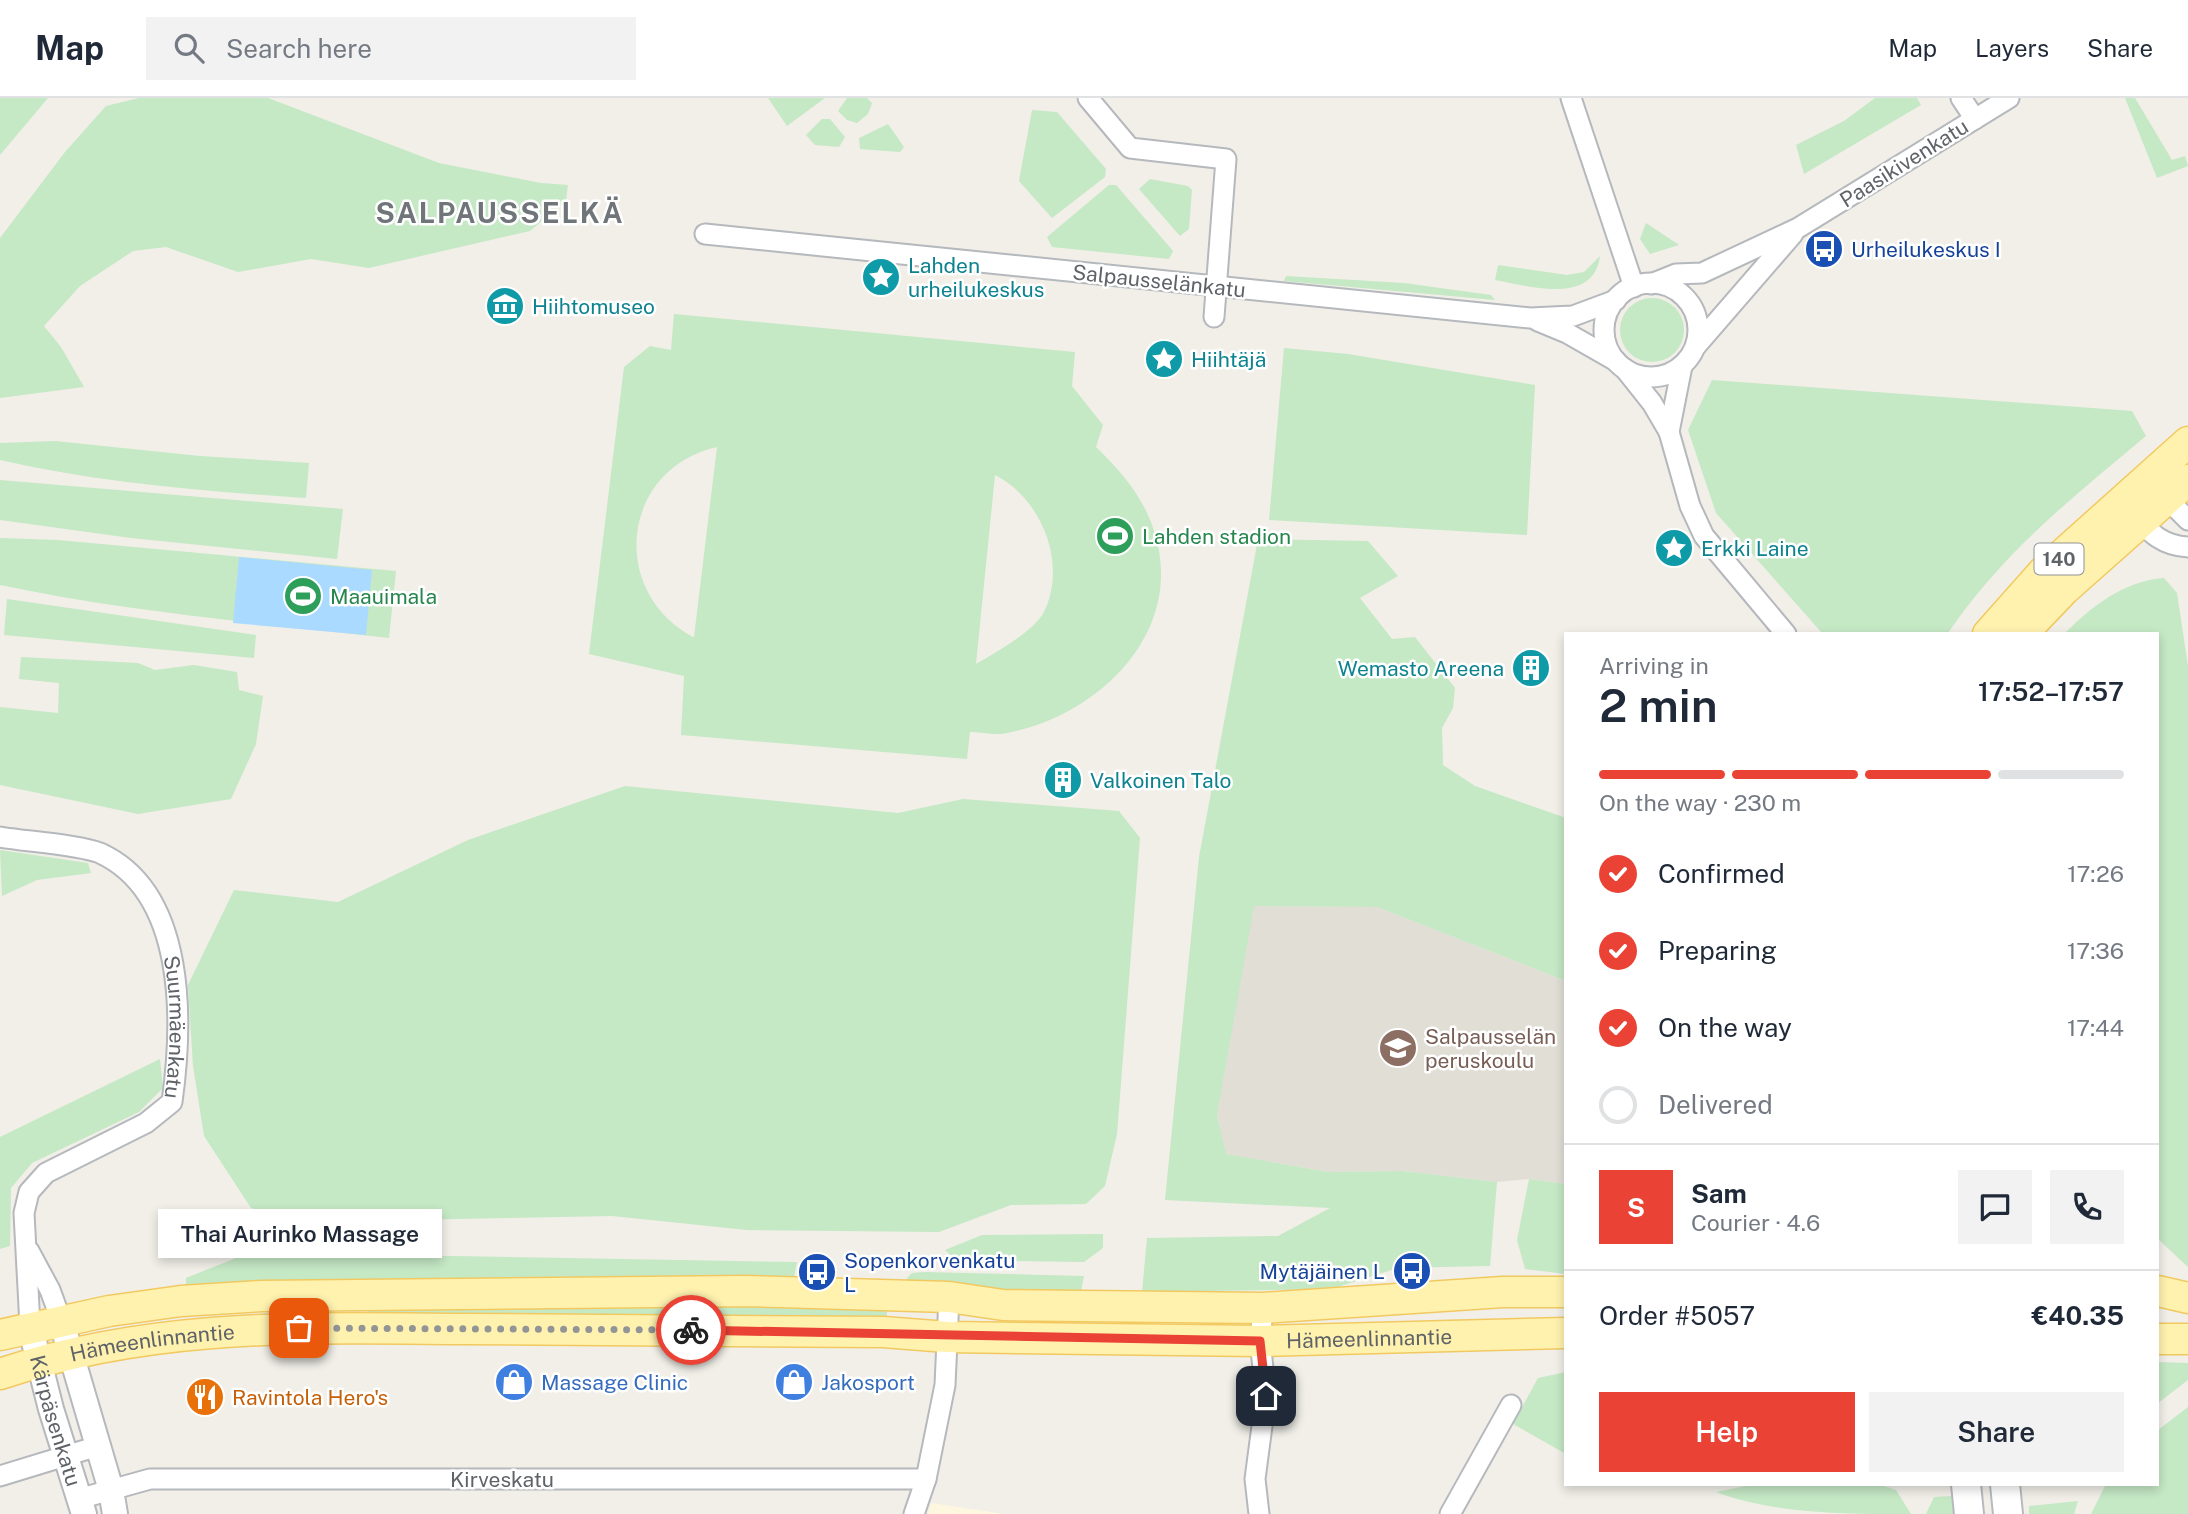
<!DOCTYPE html>
<html lang="en">
<head>
<meta charset="utf-8">
<style>
	body { margin:0; font-family:"Public Sans",sans-serif; background:#f2f2f3; color:#1f2937; height:100vh; display:flex; flex-direction:column; font-size:26px; white-space:nowrap }
	* { box-sizing:border-box; margin:0 }
	p { font-size:23px; color:#747a83 }
	.icon { flex:none; width:38px; height:38px; fill:none; stroke:currentColor; stroke-width:2; stroke-linecap:round; stroke-linejoin:round }
	.map { position:relative; flex:1; overflow:hidden }
	.details { position:absolute; left:1564px; top:534px; width:595px; height:854px; display:flex; flex-direction:column; background:#fff; border-radius:0px; box-shadow:0 4px 10px #0003 }
	.details>* { flex:none }
	.pin { position:absolute; display:grid; place-items:center; width:60px; height:60px; color:#fff; margin:-30px; border-radius:14px; box-shadow:0 4px 10px #0006 }
	.courier { position:absolute; display:grid; place-items:center; width:70px; height:70px; margin:-35px; border:5px solid #ea4335; border-radius:50%; background:#fff; color:#222; box-shadow:0 2px 9px #0007 }
	.bubble { position:absolute; height:49px; border-radius:0px; background:#fff; box-shadow:0 4px 10px #0003; font-size:23px; font-weight:600; line-height:49px; text-align:center }
	.summary em { font-style:normal; font-weight:600 }
	.summary div { display:flex; flex-direction:column-reverse }
	.summary { display:flex; align-items:center; justify-content:space-between; height:119px; padding:0 35px }
	h1 { font-size:46px; font-weight:600; line-height:52px }
	.bar { display:grid; grid-template-columns:repeat(4,1fr); gap:10px 7px; align-content:center; height:84px; padding:0 35px }
	.bar i { height:9px; border-radius:5px; background:#e0e1e3 }
	.bar .on { background:#ea4335 }
	.bar p { grid-column:span 4 }
	.line { display:flex; align-items:center; gap:18px; padding:0 35px; border-top:2px solid #e0e1e3 }
	.line div { flex:1 }
	.round { display:grid; place-items:center; flex:none; width:74px; height:74px; border-radius:0px; background:#f2f2f3 }
	ol { padding:0 35px; list-style:none }
	li { display:flex; align-items:center; gap:21px; height:77px }
	li p { margin-inline-start:auto }
	li .icon { padding:7px; border-radius:50%; background:#ea4335; color:#fff; stroke-width:4 }
	li:last-child { color:#747a83 }
	li i { width:38px; height:38px; border:4px solid #e0e1e3; border-radius:50% }
	.action { display:flex; gap:14px; margin-top:auto; padding:14px 35px }
	.action a { flex:1; height:80px; border-radius:0px; background:#ea4335; color:#fff; font-size:28px; font-weight:600; line-height:80px; text-align:center }
	.action a+a { background:#f2f2f3; color:#1f2937 }
	header { display:flex; align-items:center; gap:42px; box-sizing:border-box; height:98px; padding:0 35px; background:#fff; border-bottom:2px solid #e0e1e3 }
	header strong { font-size:33px }
	nav { display:flex; gap:38px; margin-inline-start:auto; font-size:24px }
	.search { width:490px; height:63px; background:#f2f2f3; display:flex; align-items:center; gap:18px; box-sizing:border-box; padding:0 24px; border-radius:0px; color:#747a83; font-size:26px }
	.map>svg:first-child { display:block }
	.commercial { fill:#fef7e0 }
	.education { fill:#e1ded6 }
	.green { fill:#c5e8c5; fill-rule:evenodd }
	.water { fill:#aadaff }
	.lines { fill:none; stroke-linecap:round; stroke-linejoin:round }
	.minor-casing { stroke:#b5b8bc; stroke-width:23 }
	.tertiary-casing { stroke:#b5b8bc; stroke-width:28 }
	.secondary-casing { stroke:#b6babf; stroke-width:32 }
	.primary-casing { stroke:#f2c960; stroke-width:33 }
	.minor { stroke:#fff; stroke-width:19 }
	.tertiary { stroke:#fff; stroke-width:24 }
	.secondary { stroke:#fff; stroke-width:28 }
	.primary { stroke:#fff2af; stroke-width:30 }
	.done { stroke:#929495; stroke-width:7; stroke-dasharray:0 12.6 }
	.route { stroke:#ea4335; stroke-width:9 }
	.labels { text-anchor:middle; dominant-baseline:central; stroke-width:5; stroke-linejoin:round; paint-order:stroke }
	.shield { fill:#fff; stroke:#8f9295; stroke-width:2 }
	.shield-label { font-size:19px; font-weight:bold; fill:#5f6368 }
	.street-label { font-size:21px; fill:#5f6368; stroke:#fff }
	.transit-label { font-size:21px; fill:#164399; stroke:#fff; text-anchor:start }
	.culture-label { font-size:21px; fill:#0d838f; stroke:#fff; text-anchor:start }
	.leisure-label { font-size:21px; fill:#27864d; stroke:#fff; text-anchor:start }
	.education-label { font-size:21px; fill:#785e54; stroke:#fff; text-anchor:start }
	.shop-label { font-size:21px; fill:#366cbe; stroke:#fff; text-anchor:start }
	.food-label { font-size:21px; fill:#c56008; stroke:#fff; text-anchor:start }
	.district-label { font-size:28px; font-weight:bold; letter-spacing:2px; fill:#70757a; stroke:#fff }
</style>
</head>
<body>
<header>
<strong>Map</strong>
<div class="search"><svg class="icon" aria-label="search" viewBox="0 0 24 24"><circle cx="10" cy="10" r="6"/><path d="M15 15l6 6"/></svg>Search here</div>
<nav><a>Map</a><a>Layers</a><a>Share</a></nav>
</header>
<div class="map">
<svg width="2188" height="1416" viewBox="0 0 2188 1416">
	<rect width="100%" height="100%" fill="#f1efe8"/>
	<!-- commercial -->
	<polygon class="commercial" points="931,1405 1004,1416 928,1416"/>
	<!-- education -->
	<polygon class="education" points="1253,808 1377,809 1566,883 1566,1086 1529,1081 1497,1084 1402,1073 1329,1074 1225,1056 1217,1016"/>
	<!-- green -->
	<g class="green">
		<polygon points="0,0 48,0 0,57"/>
		<polygon points="139,0 268,0 439,65 541,85 568,87 566,103 530,133 369,170 311,161 238,174 166,149 133,153 80,188 44,228 61,249 84,289 0,300 0,140 65,54 106,8"/>
		<polygon points="768,0 825,0 787,28"/>
		<polygon points="847,0 867,0 872,5 868,16 857,25 847,22 838,13"/>
		<polygon points="1875,0 1917,0 1921,7 1804,76 1796,47 1844,23"/>
		<polygon points="2125,0 2135,0 2172,62 2185,58 2188,68 2157,80"/>
		<polygon points="1032,12 1057,14 1106,71 1105,79 1052,120 1019,83"/>
		<polygon points="822,21 830,21 845,39 839,49 815,47 806,37"/>
		<polygon points="888,26 904,49 900,54 860,51 859,40"/>
		<polygon points="1150,81 1188,88 1192,92 1189,131 1180,138 1139,91"/>
		<polygon points="1109,87 1116,87 1173,153 1169,161 1052,149 1047,139"/>
		<polygon points="1646,125 1679,147 1650,156 1640,141"/>
		<path d="M1600 158C1594 208 1528 188 1495 182L1498 167 1567 177 1584 174Z"/>
		<polygon points="1286,178 1404,185 1491,197 1495,202 1284,183"/>
		<circle cx="1652" cy="232" r="32"/>
		<path d="M674 216 1075 254 1072 288 1103 327 1096 349C1122 374 1145 401 1155 436 1185 535 1098 618 1007 635 996 638 982 634 970 634L967 661 681 637 684 578 589 556 624 269 650 248 671 252ZM717 349 694 539H693C608 493 621 371 717 349ZM995 377C1041 400 1068 465 1044 514 1033 534 995 555 976 566Z"/>
		<polygon points="1284,250 1348,256 1535,287 1527,437 1269,422"/>
		<path d="M1712 282 2132 313 2146 338C2072 400 2003 454 1948 535H1822L1716 415 1688 332Z"/>
		<path d="M55 343 200 358 309 365 306 400C203 393 100 385 0 362V345Z"/>
		<polygon points="0,382 343,411 337,461 131,440 0,422"/>
		<path d="M0 440 58 442 396 473 389 540C259 525 129 514 0 487Z"/>
		<polygon points="1258,441 1368,443 1398,478 1360,500 1392,541 1415,539 1455,590 1453,610 1442,630 1443,667 1475,688 1566,720 1566,883 1377,809 1254,808 1217,1017 1226,1056 1329,1074 1402,1073 1497,1084 1490,1168 1398,1170 1331,1191 1142,1194 1147,1140 1278,1138 1330,1110 1165,1102 1199,759"/>
		<path d="M2164 480 2177 495 2188 568V1169L2158 1141V536L2065 535C2092 508 2124 483 2164 480Z"/>
		<polygon points="7,501 256,537 254,560 4,537"/>
		<polygon points="21,559 138,565 155,572 194,567 237,574 239,592 263,598 256,646 231,701 138,716 0,687 0,609 58,615 59,585 19,581"/>
		<polygon points="625,688 898,715 963,701 1119,713 1140,740 1117,1036 1105,1088 1086,1106 1011,1107 939,1134 747,1132 612,1118 301,1124 251,1110 204,1038 193,968 188,887 234,792 338,804 468,742"/>
		<polygon points="0,752 88,765 91,775 37,782 2,798"/>
		<polygon points="160,961 163,990 139,1014 32,1065 11,1090 10,1148 0,1151 0,1039"/>
		<polygon points="1529,1081 1566,1086 1566,1176 1525,1171 1517,1142"/>
		<polygon points="1103,1136 1103,1150 1084,1164 956,1162 945,1152 982,1137"/>
		<polygon points="280,1155 797,1164 794,1179 760,1184 277,1182 186,1188 186,1180 241,1158"/>
		<polygon points="924,1174 1084,1178 1080,1198 908,1185 907,1180 912,1175"/>
		<polygon points="426,1205 887,1207 887,1219 368,1217 369,1211"/>
		<polygon points="2158,1264 2188,1265 2188,1282 2158,1305"/>
		<polygon points="1566,1274 1566,1356 1513,1326 1538,1280"/>
		<polygon points="2188,1309 2188,1416 2091,1416 2106,1386 2158,1386 2158,1332"/>
		<path d="M1756 1386H1878L1896 1392 1911 1416C1846 1416 1774 1416 1716 1394Z"/>
		<polygon points="1952,1398 1956,1416 1926,1416 1934,1399"/>
		<polygon points="2078,1403 2074,1416 2029,1416 2029,1408"/>
	</g>
	<!-- water -->
	<polygon class="water" points="239,459 372,472 366,537 233,525"/>
	<g class="lines">
		<defs>
			<g id="minor">
				<polyline points="1088,0 1130,50 1226,61 1214,219"/>
				<polyline points="1571,0 1634,189"/>
				<polyline points="1961,0 1975,21"/>
				<polyline points="705,136 1530,220 1573,218 1616,202"/>
				<circle cx="1651" cy="232" r="47"/>
				<polyline points="1651,186 1676,176 1702,175 1798,130 2009,0"/>
				<polyline points="1538,223 1567,235 1616,263"/>
				<polyline points="1696,248 1793,136"/>
				<polyline points="1682,268 1669,334 1690,408 1704,438 1786,536"/>
				<polyline points="1625,271 1652,305 1669,334"/>
				<polyline points="2158,398 2167,401 2188,422"/>
				<path d="M2140 414C2144 436 2167 448 2188 449"/>
				<path id="s1" d="M0 739C23 743 81 747 100 755 187 795 183 925 172 1004L146 1025 46 1075 29 1094 24 1115 30 1228"/>
				<polyline points="29,1153 50,1192 61,1222"/>
				<polyline points="0,1378 98,1348"/>
				<polyline points="82,1400 150,1381 926,1381"/>
				<polyline points="914,1416 926,1381 945,1287 949,1199"/>
				<polyline points="1259,1416 1255,1381 1266,1298 1260,1243 1263,1210"/>
				<polyline points="1450,1416 1511,1307"/>
			</g>
			<g id="tertiary">
				<polyline points="61,1222 111,1392 115,1416"/>
				<path id="s2" d="M30 1228 51 1311 84 1416"/>
			</g>
			<g id="secondary">
				<polyline points="1966,1386 1969,1416"/>
				<polyline points="2005,1386 2008,1416"/>
			</g>
			<g id="primary">
				<polyline points="1988,536 2044,473 2188,344"/>
				<polyline points="2022,536 2064,492 2188,382"/>
				<polyline points="2158,1193 2188,1200"/>
				<polyline points="0,1237 109,1213 181,1203 262,1198 745,1193 949,1199 1003,1207 1263,1210 1503,1194 1566,1194"/>
				<polyline points="2158,1241 2188,1241"/>
				<path id="s3" d="M0 1276C154 1224 306 1230 466 1231 605 1231 744 1232 883 1234L947 1239 1260 1243 1566 1235"/>
			</g>
		</defs>
		<!-- minor casing -->
		<use href="#minor" class="minor-casing"/>
		<!-- tertiary casing -->
		<use href="#tertiary" class="tertiary-casing"/>
		<!-- secondary casing -->
		<use href="#secondary" class="secondary-casing"/>
		<!-- primary casing -->
		<use href="#primary" class="primary-casing"/>
		<!-- minor -->
		<use href="#minor" class="minor"/>
		<!-- tertiary -->
		<use href="#tertiary" class="tertiary"/>
		<!-- secondary -->
		<use href="#secondary" class="secondary"/>
		<!-- primary -->
		<use href="#primary" class="primary"/>
	</g>
	<g class="lines">
		<!-- done -->
		<polyline class="done" points="299,1230 691,1232"/>
		<!-- route -->
		<polyline class="route" points="691,1232 1260,1243 1266,1298"/>
	</g>
	<!-- icons -->
	<defs>
		<symbol id="bus-disc" viewBox="-11 -11 22 22"><circle r="9.5" fill="#1a4fb4" stroke="#fff"/><path d="M-5-6H5V4H4V6H2V4H-2V6H-4V4H-5ZM-3.5-4V0h7V-4ZM-3.5 1.2v1.5H-2V1.2ZM2 1.2v1.5H3.5V1.2Z" fill="#fff"/></symbol>
		<symbol id="sight-disc" viewBox="-11 -11 22 22"><circle r="9.5" fill="#0f9aa8" stroke="#fff"/><path d="M0-6L1.8-2.2L6-1.7L2.9 1.2L3.7 5.4L0 3.3L-3.7 5.4L-2.9 1.2L-6-1.7L-1.8-2.2Z" fill="#fff"/></symbol>
		<symbol id="museum-disc" viewBox="-11 -11 22 22"><circle r="9.5" fill="#0f9aa8" stroke="#fff"/><path d="M0-6L6-3V-2H-6V-3ZM-5-1h2V3h-2ZM-1-1h2V3h-2ZM3-1h2V3H3ZM-6 4H6V6H-6Z" fill="#fff"/></symbol>
		<symbol id="stadium-disc" viewBox="-11 -11 22 22"><circle r="9.5" fill="#2e9e5b" stroke="#fff"/><path d="M0-5a6.5 5 0 1 0 0 10a6.5 5 0 1 0 0-10ZM-3.5-1.8h7v3.6h-7Z" fill="#fff"/></symbol>
		<symbol id="building-disc" viewBox="-11 -11 22 22"><circle r="9.5" fill="#0f9aa8" stroke="#fff"/><path d="M-4-6H4V6H1V3H-1V6H-4ZM-2.5-4.3h1.7v1.8h-1.7ZM.8-4.3h1.7v1.8H.8ZM-2.5-1h1.7V.8h-1.7ZM.8-1h1.7V.8H.8Z" fill="#fff"/></symbol>
		<symbol id="school-disc" viewBox="-11 -11 22 22"><circle r="9.5" fill="#8d6e63" stroke="#fff"/><path d="M0-5L7-2L0 1L-7-2ZM-4 1L0 2.5L4 1V4Q0 6-4 4Z" fill="#fff"/></symbol>
		<symbol id="shop-disc" viewBox="-11 -11 22 22"><circle r="9.5" fill="#3f7fe0" stroke="#fff"/><path d="M-5-2.5h2.3a2.7 3.5 0 0 1 5.4 0H5L5.5 6h-11ZM-1.5-2.5h3a1.5 2.3 0 0 0-3 0Z" fill="#fff"/></symbol>
		<symbol id="restaurant-disc" viewBox="-11 -11 22 22"><circle r="9.5" fill="#e8710a" stroke="#fff"/><path d="M-5-6h1v4h1v-4h1v4h1v-4h1v5L-1.5 .5V6h-2V.5L-5-1ZM5-6V6H3V1.5H1.5Q1.5-4 5-6Z" fill="#fff"/></symbol>
	</defs>
	<g fill-rule="evenodd">
		<use href="#bus-disc" x="1802" y="129" width="44" height="44"/>
		<use href="#sight-disc" x="859" y="157" width="44" height="44"/>
		<use href="#museum-disc" x="483" y="186" width="44" height="44"/>
		<use href="#sight-disc" x="1142" y="239" width="44" height="44"/>
		<use href="#stadium-disc" x="1093" y="416" width="44" height="44"/>
		<use href="#sight-disc" x="1652" y="428" width="44" height="44"/>
		<use href="#stadium-disc" x="281" y="476" width="44" height="44"/>
		<use href="#building-disc" x="1509" y="548" width="44" height="44"/>
		<use href="#building-disc" x="1041" y="660" width="44" height="44"/>
		<use href="#school-disc" x="1376" y="928" width="44" height="44"/>
		<use href="#bus-disc" x="1390" y="1151" width="44" height="44"/>
		<use href="#bus-disc" x="795" y="1152" width="44" height="44"/>
		<use href="#shop-disc" x="492" y="1262" width="44" height="44"/>
		<use href="#shop-disc" x="772" y="1262" width="44" height="44"/>
		<use href="#restaurant-disc" x="183" y="1277" width="44" height="44"/>
	</g>
	<g class="labels">
		<!-- shield labels -->
		<rect class="shield" x="2034.5" y="445.5" width="49" height="31" rx="5"/>
		<g class="shield-label">
			<text x="2059" y="461">140</text>
		</g>
		<!-- street labels -->
		<g class="street-label">
			<text transform="translate(1904 65) rotate(-32)">Paasikivenkatu</text>
			<text transform="translate(1159 183) rotate(6)">Salpausselänkatu</text>
			<text stroke="none"><textPath href="#s1" startOffset="303">Suurmäenkatu</textPath></text>
			<text stroke="none"><textPath href="#s3" startOffset="1374">Hämeenlinnantie</textPath></text>
			<text stroke="none"><textPath href="#s3" startOffset="156">Hämeenlinnantie</textPath></text>
			<text stroke="none"><textPath href="#s2" startOffset="98">Kärpäsenkatu</textPath></text>
			<text x="502" y="1381">Kirveskatu</text>
		</g>
		<!-- transit labels -->
		<g class="transit-label">
			<text x="1851" y="151">Urheilukeskus I</text>
			<text x="844" y="1162">Sopenkorvenkatu<tspan x="844" dy="24">L</tspan></text>
			<text x="1385" y="1173" text-anchor="end">Mytäjäinen L</text>
		</g>
		<!-- culture labels -->
		<g class="culture-label">
			<text x="908" y="167">Lahden<tspan x="908" dy="24">urheilukeskus</tspan></text>
			<text x="532" y="208">Hiihtomuseo</text>
			<text x="1191" y="261">Hiihtäjä</text>
			<text x="1701" y="450">Erkki Laine</text>
			<text x="1504" y="570" text-anchor="end">Wemasto Areena</text>
			<text x="1090" y="682">Valkoinen Talo</text>
		</g>
		<!-- leisure labels -->
		<g class="leisure-label">
			<text x="1142" y="438">Lahden stadion</text>
			<text x="330" y="498">Maauimala</text>
		</g>
		<!-- education labels -->
		<g class="education-label">
			<text x="1425" y="938">Salpausselän<tspan x="1425" dy="24">peruskoulu</tspan></text>
		</g>
		<!-- shop labels -->
		<g class="shop-label">
			<text x="541" y="1284">Massage Clinic</text>
			<text x="821" y="1284">Jakosport</text>
		</g>
		<!-- food labels -->
		<g class="food-label">
			<text x="232" y="1299">Ravintola Hero's</text>
		</g>
		<!-- district labels -->
		<g class="district-label">
			<text x="500" y="114">SALPAUSSELKÄ</text>
		</g>
	</g>
</svg>
<div class="pin" style="left:299px;top:1230px;background:#ea580c"><svg class="icon" aria-label="bag" viewBox="0 0 24 24"><path d="M5 8h14l-1 12H6zM9 8a3 3 0 0 1 6 0"/></svg></div>
<div class="pin" style="left:1266px;top:1298px;background:#1f2937"><svg class="icon" aria-label="home" viewBox="0 0 24 24"><path d="M3 11l9-7 9 7M6 9v11h12V9"/></svg></div>
<div class="courier" style="left:691px;top:1232px"><svg class="icon" aria-label="bike" viewBox="0 0 24 24"><circle cx="6" cy="16" r="4"/><circle cx="18" cy="16" r="4"/><path d="M6 16l4-8h5l3 8M10 8l3 8H6M13 5h3"/></svg></div>
<div class="bubble" style="left:158px;top:1111px;width:284px">Thai Aurinko Massage</div>
<section class="details">
<div class="summary"><div><h1>2 min</h1><p>Arriving in</p></div><em>17:52–17:57</em></div>
<div class="bar"><i class="on"></i><i class="on"></i><i class="on"></i><i></i><p>On the way · 230 m</p></div>
<ol>
<li><svg class="icon" aria-label="check" viewBox="0 0 24 24"><path d="M5 12l5 5 9-10"/></svg>Confirmed<p>17:26</p></li>
<li><svg class="icon" aria-label="check" viewBox="0 0 24 24"><path d="M5 12l5 5 9-10"/></svg>Preparing<p>17:36</p></li>
<li><svg class="icon" aria-label="check" viewBox="0 0 24 24"><path d="M5 12l5 5 9-10"/></svg>On the way<p>17:44</p></li>
<li><i></i>Delivered</li>
</ol>
<div class="line" style="height:126px"><b class="round" style="background:#ea4335;color:#fff">S</b><div><b>Sam</b><p>Courier · 4.6</p></div><a class="round"><svg class="icon" aria-label="chat" viewBox="0 0 24 24"><path d="M4 5h16v11H9l-5 4z"/></svg></a><a class="round"><svg class="icon" aria-label="phone" viewBox="0 0 24 24"><path d="M5 4h4l2 5-3 2q2 4 5 5l2-3 5 2v4C11 20 4 13 5 4z"/></svg></a></div>
<div class="line" style="height:91px"><div>Order #5057</div><b>€40.35</b></div>
<div class="action"><a>Help</a><a>Share</a></div>
</section>
</div>
</body>
</html>
